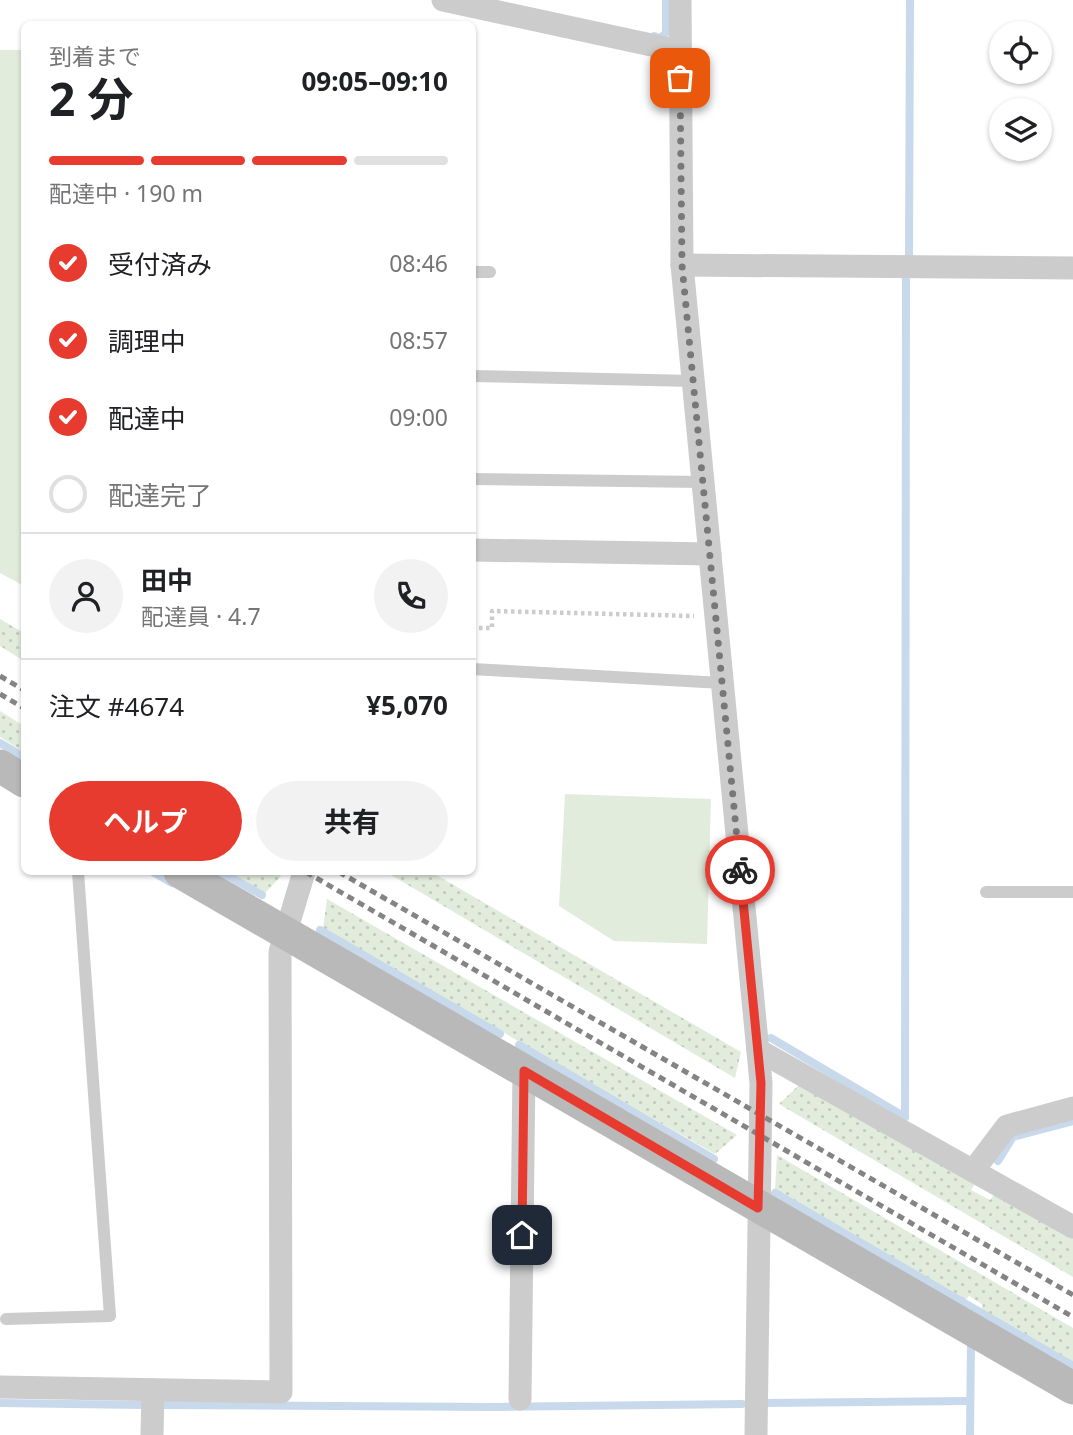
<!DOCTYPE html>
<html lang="ja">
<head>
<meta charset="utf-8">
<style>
	body { margin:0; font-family:"Noto Sans","Noto Sans JP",sans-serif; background:#f2f2f2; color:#202124; height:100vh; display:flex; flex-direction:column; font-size:26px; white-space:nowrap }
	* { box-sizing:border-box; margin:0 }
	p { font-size:23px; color:#757577 }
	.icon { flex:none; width:38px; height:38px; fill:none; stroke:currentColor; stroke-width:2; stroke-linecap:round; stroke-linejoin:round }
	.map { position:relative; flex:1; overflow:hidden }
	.side { position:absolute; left:21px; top:21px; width:455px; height:854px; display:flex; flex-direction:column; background:#fff; border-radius:10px; box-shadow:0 2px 5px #0004 }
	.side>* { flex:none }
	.buttons { position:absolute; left:989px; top:21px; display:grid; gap:14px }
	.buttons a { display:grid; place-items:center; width:63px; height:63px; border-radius:50%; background:#fff; box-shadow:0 2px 5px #0004; font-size:35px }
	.pin { position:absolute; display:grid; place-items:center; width:60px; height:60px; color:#fff; margin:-30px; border-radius:14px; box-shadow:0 4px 10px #0006 }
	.courier { position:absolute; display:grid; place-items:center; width:70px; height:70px; margin:-35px; border:5px solid #e83b2f; border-radius:50%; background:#fff; color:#222; box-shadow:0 2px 9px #0007 }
	.summary em { font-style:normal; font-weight:700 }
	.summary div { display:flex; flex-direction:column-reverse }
	.summary { display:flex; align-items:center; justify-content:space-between; height:119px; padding:0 28px }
	h1 { font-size:46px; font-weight:700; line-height:52px }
	.bar { display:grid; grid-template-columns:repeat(4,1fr); gap:10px 7px; align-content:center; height:84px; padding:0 28px }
	.bar i { height:9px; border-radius:5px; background:#e0e0e0 }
	.bar .active { background:#e83b2f }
	.bar p { grid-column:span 4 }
	.line { display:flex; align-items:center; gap:18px; padding:0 28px; border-top:2px solid #e0e0e0 }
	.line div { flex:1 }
	.round { display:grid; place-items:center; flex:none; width:74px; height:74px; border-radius:37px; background:#f2f2f2 }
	ol { padding:0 28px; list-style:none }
	li { display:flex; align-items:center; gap:21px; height:77px }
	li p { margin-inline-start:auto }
	li .icon { padding:7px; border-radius:50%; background:#e83b2f; color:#fff; stroke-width:4 }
	li:last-child { color:#757577 }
	li i { width:38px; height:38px; border:4px solid #e0e0e0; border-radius:50% }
	.primary-button { display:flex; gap:14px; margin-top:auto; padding:14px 28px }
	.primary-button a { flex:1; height:80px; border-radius:42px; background:#e83b2f; color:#fff; font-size:28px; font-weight:700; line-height:80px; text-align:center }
	.primary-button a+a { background:#f2f2f2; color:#202124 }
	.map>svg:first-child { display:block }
	.grass { fill:url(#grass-dots) }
	.park { fill:#e2ecdc }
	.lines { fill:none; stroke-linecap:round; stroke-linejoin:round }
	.stream { stroke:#c8d9ec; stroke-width:8 }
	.path { stroke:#ccc; stroke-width:4.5; stroke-dasharray:3.5 3.5; stroke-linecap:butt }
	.lane { stroke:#ccc; stroke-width:12 }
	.street { stroke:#ccc; stroke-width:23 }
	.secondary { stroke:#b9b9b9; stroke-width:33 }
	.rail { stroke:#848484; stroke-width:5; stroke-dasharray:7 5; stroke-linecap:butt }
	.done { stroke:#787878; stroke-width:7; stroke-dasharray:0 12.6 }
	.route { stroke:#e83b2f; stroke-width:9 }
</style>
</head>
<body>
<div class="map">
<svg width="1073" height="1435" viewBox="0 0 1073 1435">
	<defs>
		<pattern id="grass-dots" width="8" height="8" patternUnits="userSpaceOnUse" patternTransform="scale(1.75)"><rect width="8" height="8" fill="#e2ecdc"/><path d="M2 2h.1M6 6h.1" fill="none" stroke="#c2cbbd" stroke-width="1.8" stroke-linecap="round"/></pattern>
	</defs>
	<rect width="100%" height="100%" fill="#fff"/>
	<!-- grass -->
	<g class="grass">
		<polygon points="0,619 24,633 24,661 0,646"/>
		<polygon points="0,711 24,726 24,752 0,737"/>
		<polygon points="227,872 274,872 281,876 265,893"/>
		<polygon points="386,872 431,872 741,1052 735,1078"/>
		<polygon points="327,899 737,1135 715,1154 323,929"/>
		<polygon points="802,1082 976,1182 971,1190 990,1200 995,1193 1073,1238 1073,1277 779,1104"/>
		<polygon points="777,1155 1073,1328 1073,1364 980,1311 983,1305 969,1296 965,1301 775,1190"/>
	</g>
	<!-- park -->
	<g class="park">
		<polygon points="0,50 24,50 24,586 0,573"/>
		<polygon points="565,794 711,799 707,944 614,941 559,906"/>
	</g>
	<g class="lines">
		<!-- stream -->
		<g class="stream">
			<polyline points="654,36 660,38 666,33 666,0"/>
			<polyline points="909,259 910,0"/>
			<polyline points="0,743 24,757"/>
			<polyline points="153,872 172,883"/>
			<polyline points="221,872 262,895"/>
			<polyline points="320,930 500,1034"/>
			<polyline points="771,1038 905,1117"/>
			<polyline points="519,1045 714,1159"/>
			<polyline points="905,1117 906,278"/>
			<polyline points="998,1161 1013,1137 1073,1121"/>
			<polyline points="775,1193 1073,1366"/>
			<polyline points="0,1403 143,1405"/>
			<polyline points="765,1403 970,1401"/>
			<polyline points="163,1405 496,1407 742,1404"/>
			<polyline points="970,1435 971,1343"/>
		</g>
		<!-- path -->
		<polyline class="path" points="472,628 492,628 492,611 694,616"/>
		<!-- lane -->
		<g class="lane">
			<polyline points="472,272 490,272"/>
			<polyline points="472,376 693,381"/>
			<polyline points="472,479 703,482"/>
			<polyline points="472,669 722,683"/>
			<polyline points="986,892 1073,892"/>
			<polyline points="6,1319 110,1316 78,872"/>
		</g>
		<!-- street -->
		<g class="street">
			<polyline points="443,0 679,51"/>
			<polyline points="680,0 682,265 761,1083 756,1435"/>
			<polyline points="682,265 1073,268"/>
			<polyline points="472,550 710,554"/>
			<polyline points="758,1050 1073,1227"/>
			<polyline points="973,1171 1007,1126 1073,1108"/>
			<polyline points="0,1387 281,1392 280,952 304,872"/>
			<polyline points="520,1399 524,1071"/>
			<polyline points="152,1435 153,1390"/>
		</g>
		<!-- secondary -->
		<g class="secondary">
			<polyline points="0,766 24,781"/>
			<polyline points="180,872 1073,1388"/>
		</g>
		<!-- rail -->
		<g class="rail">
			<polyline points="0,676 24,690"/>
			<polyline points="0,694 24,708"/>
			<polyline points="306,872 1073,1317"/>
			<polyline points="339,872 1073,1295"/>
		</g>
	</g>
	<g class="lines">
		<!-- done -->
		<polyline class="done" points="680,78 682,265 740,870"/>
		<!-- route -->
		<polyline class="route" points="522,1235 524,1071 758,1208 761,1083 740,870"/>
	</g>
</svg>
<div class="buttons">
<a><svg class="icon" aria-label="locate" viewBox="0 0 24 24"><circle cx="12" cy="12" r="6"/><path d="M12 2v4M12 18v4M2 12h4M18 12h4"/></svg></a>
<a><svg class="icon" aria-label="layers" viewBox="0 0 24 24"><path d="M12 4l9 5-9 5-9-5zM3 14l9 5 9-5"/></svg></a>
</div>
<div class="pin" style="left:680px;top:78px;background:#ea580c"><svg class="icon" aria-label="bag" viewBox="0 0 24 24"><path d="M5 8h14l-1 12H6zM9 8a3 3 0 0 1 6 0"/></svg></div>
<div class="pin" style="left:522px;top:1235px;background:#1f2937"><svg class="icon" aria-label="home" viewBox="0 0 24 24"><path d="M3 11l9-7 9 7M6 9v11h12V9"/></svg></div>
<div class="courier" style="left:740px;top:870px"><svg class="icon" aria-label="bike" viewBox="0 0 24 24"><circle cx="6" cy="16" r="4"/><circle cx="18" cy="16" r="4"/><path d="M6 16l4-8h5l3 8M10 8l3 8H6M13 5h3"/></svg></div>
<section class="side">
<div class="summary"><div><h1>2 分</h1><p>到着まで</p></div><em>09:05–09:10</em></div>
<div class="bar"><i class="active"></i><i class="active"></i><i class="active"></i><i></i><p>配達中 · 190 m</p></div>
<ol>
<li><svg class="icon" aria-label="check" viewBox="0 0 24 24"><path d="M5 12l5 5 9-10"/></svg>受付済み<p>08:46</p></li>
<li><svg class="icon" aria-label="check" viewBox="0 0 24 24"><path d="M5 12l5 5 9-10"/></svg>調理中<p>08:57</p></li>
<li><svg class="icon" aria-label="check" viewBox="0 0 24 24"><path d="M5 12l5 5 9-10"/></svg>配達中<p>09:00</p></li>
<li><i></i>配達完了</li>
</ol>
<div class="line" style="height:126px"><a class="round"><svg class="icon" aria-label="person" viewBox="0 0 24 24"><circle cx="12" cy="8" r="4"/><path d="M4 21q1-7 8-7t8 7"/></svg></a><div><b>田中</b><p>配達員 · 4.7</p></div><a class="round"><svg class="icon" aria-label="phone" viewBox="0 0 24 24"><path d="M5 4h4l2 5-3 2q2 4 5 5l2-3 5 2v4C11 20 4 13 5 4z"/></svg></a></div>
<div class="line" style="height:91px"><div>注文 #4674</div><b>¥5,070</b></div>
<div class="primary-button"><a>ヘルプ</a><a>共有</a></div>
</section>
</div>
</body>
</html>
